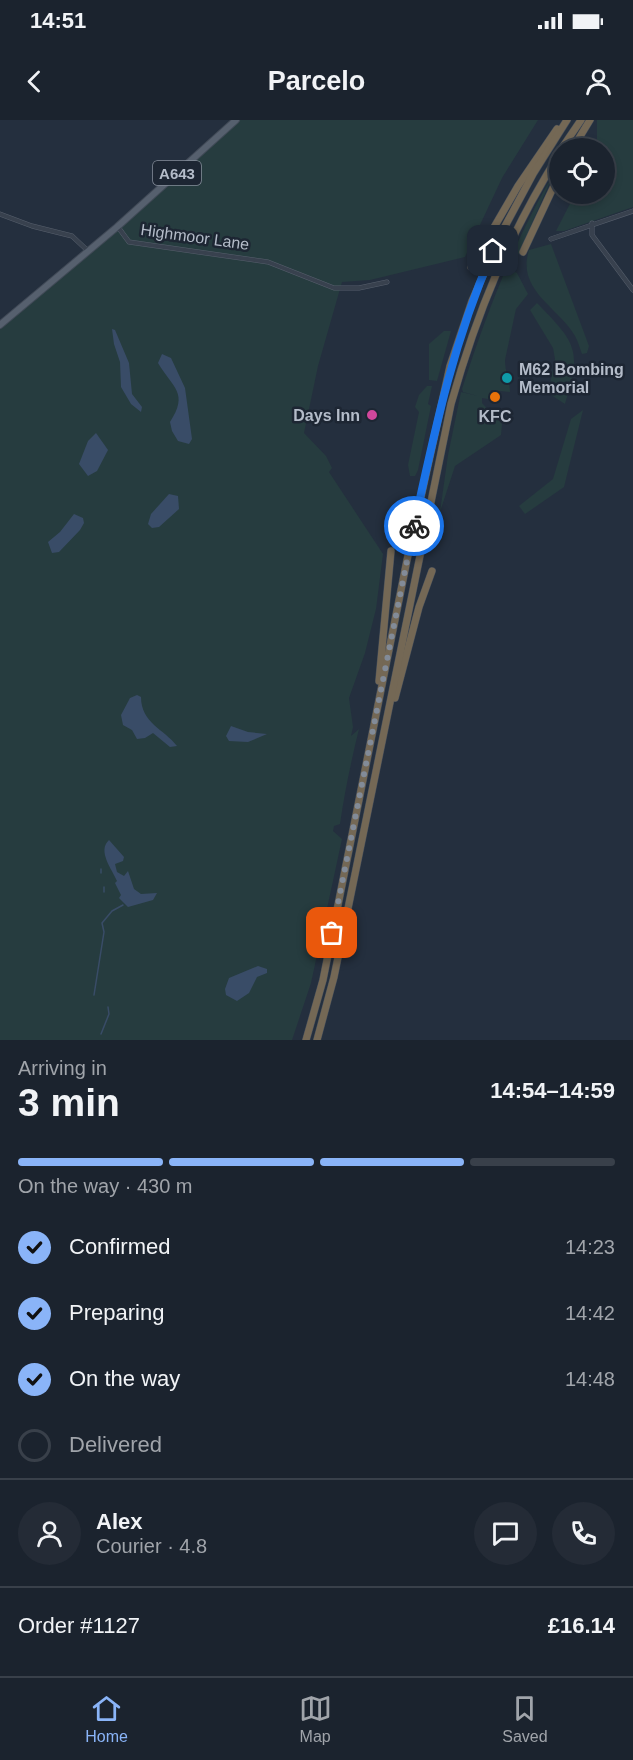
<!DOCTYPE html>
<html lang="en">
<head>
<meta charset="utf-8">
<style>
	body { margin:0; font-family:Arial,sans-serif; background:#242b36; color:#f1f3f6; height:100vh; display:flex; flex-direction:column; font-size:22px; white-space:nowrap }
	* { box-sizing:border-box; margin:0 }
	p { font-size:20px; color:#a0a4aa }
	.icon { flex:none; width:33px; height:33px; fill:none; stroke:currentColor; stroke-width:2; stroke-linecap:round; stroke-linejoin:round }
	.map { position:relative; height:920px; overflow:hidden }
	.side { display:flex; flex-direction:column; background:#1b232e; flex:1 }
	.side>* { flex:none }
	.controls { position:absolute; left:549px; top:18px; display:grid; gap:12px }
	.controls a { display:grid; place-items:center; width:66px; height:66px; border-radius:50%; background:#1b232e; box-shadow:0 3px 9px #0003,0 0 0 2px #39404a; font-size:30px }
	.pin { position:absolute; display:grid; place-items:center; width:51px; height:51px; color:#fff; margin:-26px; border-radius:12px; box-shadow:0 3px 9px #0006 }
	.courier { position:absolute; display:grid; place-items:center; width:60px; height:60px; margin:-30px; border:4px solid #1a73e8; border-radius:50%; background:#fff; color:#222; box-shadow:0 2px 8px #0007 }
	.summary em { font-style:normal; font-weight:800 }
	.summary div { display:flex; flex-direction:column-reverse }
	.summary { display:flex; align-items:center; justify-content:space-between; height:102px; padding:0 18px }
	h1 { font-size:39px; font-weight:800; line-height:45px }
	.bar { display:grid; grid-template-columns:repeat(4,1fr); gap:9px 6px; align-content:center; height:72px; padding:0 18px }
	.bar i { height:8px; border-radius:4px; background:#39404a }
	.bar .on { background:#8ab4f8 }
	.bar p { grid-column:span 4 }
	.line { display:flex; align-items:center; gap:15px; padding:0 18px; border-top:2px solid #39404a }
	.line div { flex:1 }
	.round { display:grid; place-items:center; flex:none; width:63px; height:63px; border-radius:32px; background:#242b36 }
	ol { padding:0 18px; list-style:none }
	li { display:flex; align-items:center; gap:18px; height:66px }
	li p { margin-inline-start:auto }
	li .icon { padding:6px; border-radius:50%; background:#8ab4f8; color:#111; stroke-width:4 }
	li:last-child { color:#a0a4aa }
	li i { width:33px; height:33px; border:3px solid #39404a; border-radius:50% }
	.status { display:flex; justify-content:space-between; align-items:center; height:42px; padding:0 30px; background:#1b232e; direction:ltr }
	.status svg { height:16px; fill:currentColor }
	header { display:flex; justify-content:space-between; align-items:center; height:78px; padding:0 18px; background:#1b232e; font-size:27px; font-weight:800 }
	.tabs { display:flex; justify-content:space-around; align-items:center; height:84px; border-top:2px solid #39404a; background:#1b232e; font-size:16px; color:#a0a4aa }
	.tabs a { display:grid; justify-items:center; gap:3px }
	.tabs .on { color:#8ab4f8 }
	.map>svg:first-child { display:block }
	.green { fill:#263c3f }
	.water { fill:#394c67 }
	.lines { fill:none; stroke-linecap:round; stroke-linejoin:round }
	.stream { stroke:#394c67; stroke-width:1.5 }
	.minor-casing { stroke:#565f6c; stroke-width:5 }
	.primary-casing { stroke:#414a57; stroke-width:8 }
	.motorway-casing { stroke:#434c59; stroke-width:8 }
	.minor { stroke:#38414e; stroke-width:4 }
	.primary { stroke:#56606e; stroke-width:6 }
	.motorway { stroke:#746855; stroke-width:7 }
	.done { stroke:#828b98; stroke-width:6; stroke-dasharray:0 10.8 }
	.route { stroke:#1a73e8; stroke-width:8 }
	.culture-dot { fill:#0f9aa8; stroke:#1d2633; stroke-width:2 }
	.food-dot { fill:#e8710a; stroke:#1d2633; stroke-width:2 }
	.hotel-dot { fill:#d1479c; stroke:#1d2633; stroke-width:2 }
	.labels { text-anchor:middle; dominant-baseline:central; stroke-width:5; stroke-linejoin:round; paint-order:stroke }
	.shield { fill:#1d2633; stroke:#878f9c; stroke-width:1.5 }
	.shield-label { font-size:15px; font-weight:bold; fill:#b4bcc9 }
	.street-label { font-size:16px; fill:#b4bcc9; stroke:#1d2633 }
	.poi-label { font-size:16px; font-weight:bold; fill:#b4bcc9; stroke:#1d2633; text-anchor:start }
</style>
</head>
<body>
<div class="status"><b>14:51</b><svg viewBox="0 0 49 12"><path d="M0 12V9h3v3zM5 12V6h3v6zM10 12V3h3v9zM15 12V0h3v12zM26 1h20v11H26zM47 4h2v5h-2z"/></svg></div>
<header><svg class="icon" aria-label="back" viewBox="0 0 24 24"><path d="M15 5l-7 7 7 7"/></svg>Parcelo<svg class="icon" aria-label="person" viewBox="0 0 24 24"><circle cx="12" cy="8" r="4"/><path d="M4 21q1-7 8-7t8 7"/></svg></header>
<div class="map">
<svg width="633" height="920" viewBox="0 0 633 920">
	<rect width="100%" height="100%" fill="#242f3e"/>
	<!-- green -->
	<g class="green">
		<path d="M236 0H538L502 58 465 137 370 160 342 162 318 246 304 313 326 336 332 348 329 352 383 434 376 489 365 533 349 578 353 607 351 616 359 609C351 642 345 670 340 704L334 706 333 711 342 719 311 863 292 920H0V205Z"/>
		<polygon points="597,0 633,0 633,87 564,111 556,111 575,74 604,74 604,28 597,28"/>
		<path d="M554 53 514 144 513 151 517 153 528 174 516 189 505 240C505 252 510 262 510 272L491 270 488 279 482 278V283L502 304 501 315 455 346 440 392 448 335 461 272 478 276 463 272 462 269C486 194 514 121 554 53Z"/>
		<path d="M551 124 589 226 587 233 582 234C580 229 578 221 575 216 558 187 516 170 529 130Z"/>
		<path d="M537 183C575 222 583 230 565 284L548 273 555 239 553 228 530 190Z"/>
		<polygon points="444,211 451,211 437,261 429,260 429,224"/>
		<polygon points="427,266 432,266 428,284 431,286 418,350 415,356 410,356 408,345 419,292 415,287 419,275"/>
		<polygon points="583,290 564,367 525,394 519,386 553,359 571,299"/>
	</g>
	<!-- water -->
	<g class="water">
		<polygon points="112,209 115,210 129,243 132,274 142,287 141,292 131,284 121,267 120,242 114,224"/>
		<path d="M162 234 171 238 185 268 192 319 189 324 178 321 172 311 170 302C189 273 173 268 158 243Z"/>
		<polygon points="96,313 108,330 97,351 88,356 79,344 88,321"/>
		<polygon points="169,374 178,376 179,389 159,407 152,408 148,404 151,394"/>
		<polygon points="74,394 83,398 84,403 80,410 59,432 52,433 48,422 60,412"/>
		<path d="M137 575 141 577C141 603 164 609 177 626L170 627 153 613 145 618 137 619 132 610 123 605 121 595 130 578Z"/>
		<polygon points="231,606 248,612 267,614 248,622 229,621 226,616"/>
		<path d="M109 720 124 737 123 741 115 744 117 752 124 756 128 751 134 769 141 774 157 773 153 780 128 787 119 778 121 775 115 763 117 761C112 749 97 731 109 720Z"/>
		<polygon points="258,846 267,849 267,853 257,857 249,873 237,881 226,875 225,869 229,858"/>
	</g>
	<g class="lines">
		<!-- stream -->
		<g class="stream">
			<polyline points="101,749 101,753"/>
			<polyline points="104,767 104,772"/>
			<polyline points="94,875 104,812 102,803 112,791 123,785"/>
			<polyline points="101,914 109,894 108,887"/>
		</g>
		<defs>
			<g id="minor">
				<polyline points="0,94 32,106 72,116 88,131"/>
				<polyline points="592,103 592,115 633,170"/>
				<polyline points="118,107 129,122 268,142 334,168 359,168 387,162"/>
				<polyline points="551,119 633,91"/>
			</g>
			<polyline id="primary" points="0,205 117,107 236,0"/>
			<g id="motorway">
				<polyline points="562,28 581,0"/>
				<polyline points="573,28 590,0"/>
				<polyline points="523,132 560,53"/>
				<polyline points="471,147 518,66 557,9"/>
				<polyline points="379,561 391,431"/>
				<polyline points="395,578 419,487 432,451"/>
				<polyline points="306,920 323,860 407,440 450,246 472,181 503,110 533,54 567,0"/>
				<path d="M317 920 334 857 451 284C477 192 509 114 560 33"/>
			</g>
		</defs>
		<!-- minor casing -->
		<use href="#minor" class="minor-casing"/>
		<!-- primary casing -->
		<use href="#primary" class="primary-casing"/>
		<!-- motorway casing -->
		<use href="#motorway" class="motorway-casing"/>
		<!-- minor -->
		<use href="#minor" class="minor"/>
		<!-- primary -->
		<use href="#primary" class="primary"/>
		<!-- motorway -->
		<use href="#motorway" class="motorway"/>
	</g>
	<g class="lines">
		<!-- done -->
		<polyline class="done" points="332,813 414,406"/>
		<!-- route -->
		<path class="route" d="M414 406C435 309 453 222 493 131"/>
	</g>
	<!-- markers -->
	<circle class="culture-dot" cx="507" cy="258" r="6"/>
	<circle class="food-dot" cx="495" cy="277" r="6"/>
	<circle class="hotel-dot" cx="372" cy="295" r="6"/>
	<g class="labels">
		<!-- shield labels -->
		<rect class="shield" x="153" y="41" width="48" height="24" rx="4.5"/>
		<g class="shield-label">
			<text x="177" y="53">A643</text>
		</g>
		<!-- street labels -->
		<g class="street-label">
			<text transform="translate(195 117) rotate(8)">Highmoor Lane</text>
		</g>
		<!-- poi labels -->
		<g class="poi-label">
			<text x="519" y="249">M62 Bombing<tspan x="519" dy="18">Memorial</tspan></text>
			<text x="360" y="295" text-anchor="end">Days Inn</text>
			<text x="495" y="296" text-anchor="middle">KFC</text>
		</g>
	</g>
</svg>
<div class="controls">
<a><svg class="icon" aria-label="locate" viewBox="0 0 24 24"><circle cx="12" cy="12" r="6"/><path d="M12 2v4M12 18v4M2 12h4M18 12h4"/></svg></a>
</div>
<div class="pin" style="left:332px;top:813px;background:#ea580c"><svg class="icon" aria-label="bag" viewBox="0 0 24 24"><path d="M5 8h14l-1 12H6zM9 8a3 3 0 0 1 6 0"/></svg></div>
<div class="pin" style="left:493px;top:131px;background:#1f2937"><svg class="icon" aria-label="home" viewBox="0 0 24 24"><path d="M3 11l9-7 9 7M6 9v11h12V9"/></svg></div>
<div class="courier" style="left:414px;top:406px"><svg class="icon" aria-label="bike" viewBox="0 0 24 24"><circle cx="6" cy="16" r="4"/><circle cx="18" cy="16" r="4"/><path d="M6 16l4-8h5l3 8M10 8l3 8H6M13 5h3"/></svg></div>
</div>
<section class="side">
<div class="summary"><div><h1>3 min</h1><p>Arriving in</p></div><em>14:54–14:59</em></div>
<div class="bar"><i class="on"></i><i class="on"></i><i class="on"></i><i></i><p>On the way · 430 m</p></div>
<ol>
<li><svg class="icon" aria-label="check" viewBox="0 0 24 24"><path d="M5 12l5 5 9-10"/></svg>Confirmed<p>14:23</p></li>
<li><svg class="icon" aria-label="check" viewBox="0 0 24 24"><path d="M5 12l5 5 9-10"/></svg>Preparing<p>14:42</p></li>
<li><svg class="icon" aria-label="check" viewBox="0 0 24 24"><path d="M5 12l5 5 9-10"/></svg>On the way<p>14:48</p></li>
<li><i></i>Delivered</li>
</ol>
<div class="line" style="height:108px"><a class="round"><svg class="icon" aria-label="person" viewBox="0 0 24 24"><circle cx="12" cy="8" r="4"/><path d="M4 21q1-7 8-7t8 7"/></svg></a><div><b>Alex</b><p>Courier · 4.8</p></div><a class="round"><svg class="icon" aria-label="chat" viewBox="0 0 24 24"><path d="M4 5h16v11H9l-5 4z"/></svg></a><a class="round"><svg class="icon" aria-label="phone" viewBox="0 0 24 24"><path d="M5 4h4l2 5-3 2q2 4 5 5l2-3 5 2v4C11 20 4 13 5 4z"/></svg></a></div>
<div class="line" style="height:78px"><div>Order #1127</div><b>£16.14</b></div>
</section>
<nav class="tabs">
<a class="on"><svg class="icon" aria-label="home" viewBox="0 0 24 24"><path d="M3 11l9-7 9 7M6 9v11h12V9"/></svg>Home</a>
<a><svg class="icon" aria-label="map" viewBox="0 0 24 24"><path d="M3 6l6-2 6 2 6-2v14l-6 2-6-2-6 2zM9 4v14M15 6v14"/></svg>Map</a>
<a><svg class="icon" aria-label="saved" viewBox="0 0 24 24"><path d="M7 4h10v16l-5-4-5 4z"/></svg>Saved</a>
</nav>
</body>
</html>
